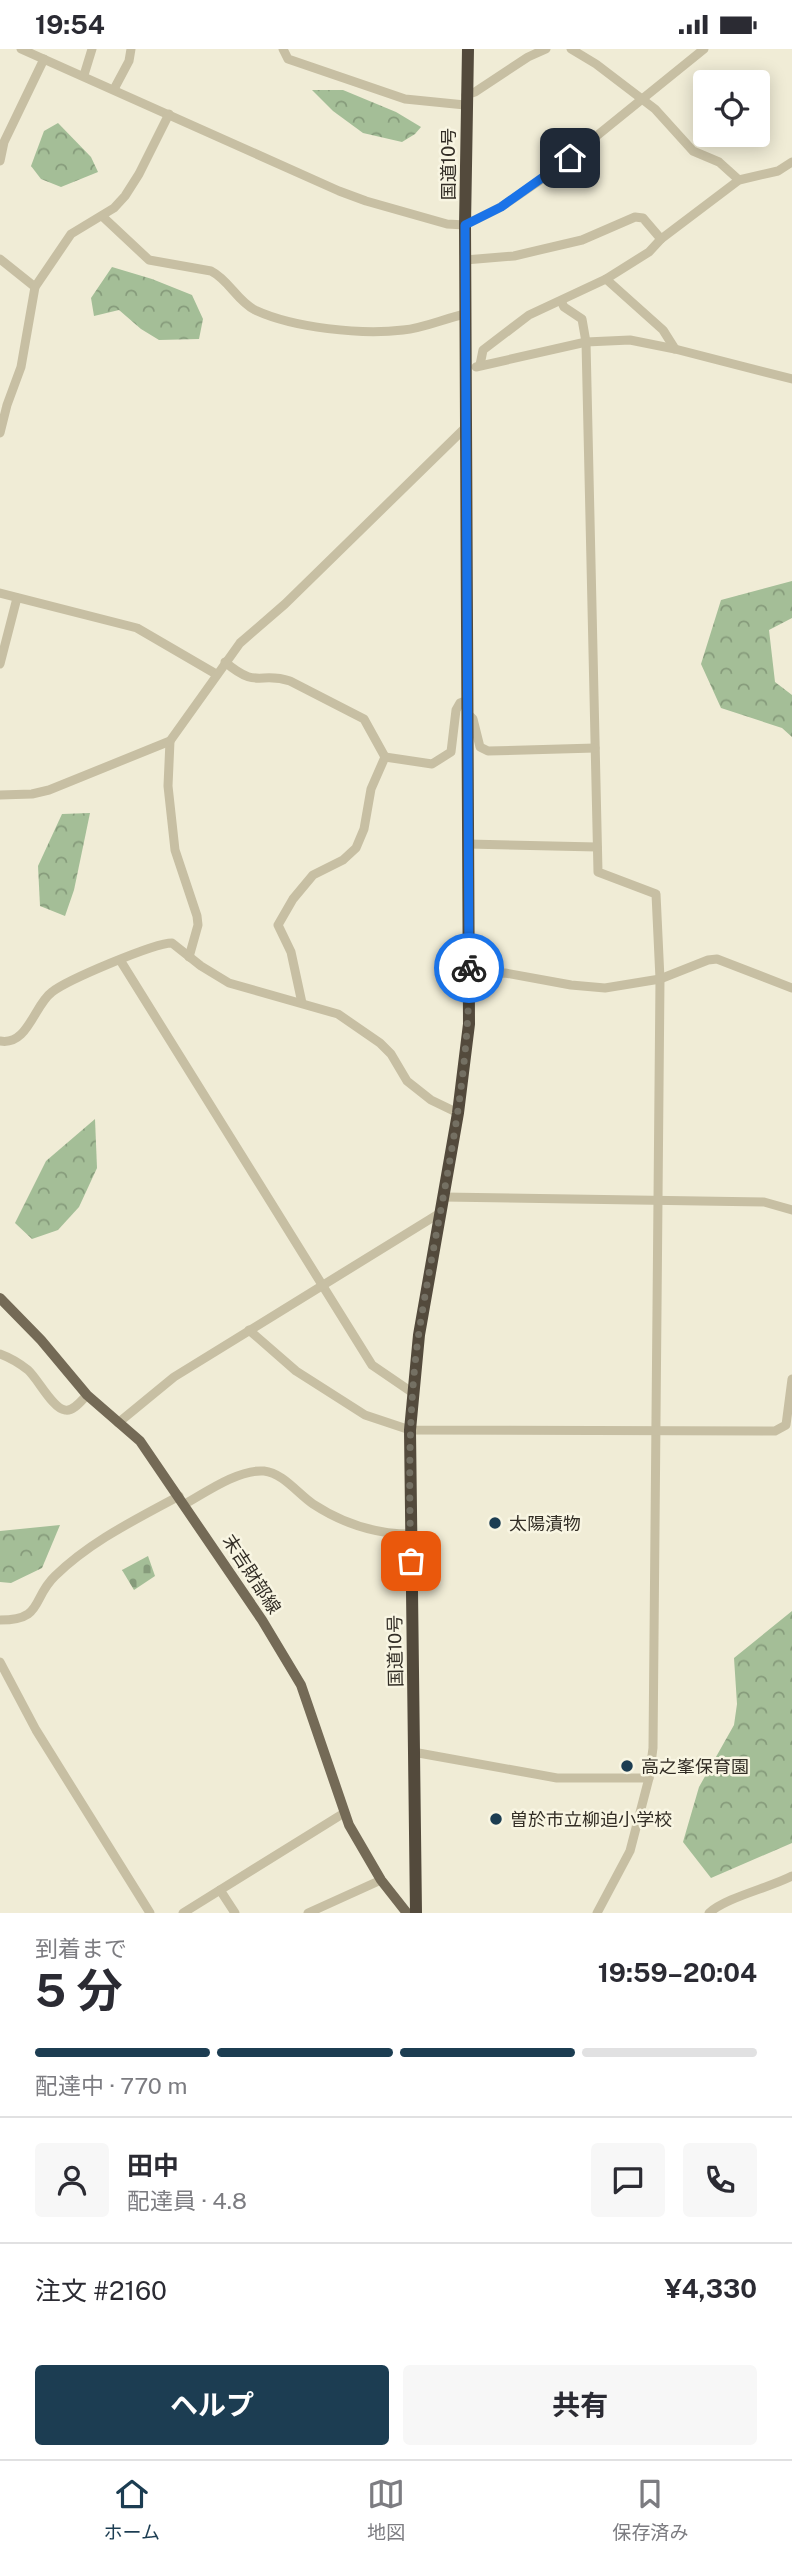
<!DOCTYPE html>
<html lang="ja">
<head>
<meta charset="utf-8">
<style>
	body { margin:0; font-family:"Public Sans","Noto Sans JP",sans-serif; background:#f7f7f7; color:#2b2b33; height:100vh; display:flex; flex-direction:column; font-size:26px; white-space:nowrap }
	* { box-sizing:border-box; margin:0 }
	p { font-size:23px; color:#7c7c81 }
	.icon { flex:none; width:38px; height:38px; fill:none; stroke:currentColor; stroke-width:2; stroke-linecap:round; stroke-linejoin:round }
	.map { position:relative; height:1864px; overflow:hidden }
	.side { display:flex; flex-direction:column; background:#fff; flex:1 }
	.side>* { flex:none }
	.buttons { position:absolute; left:693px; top:21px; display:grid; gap:14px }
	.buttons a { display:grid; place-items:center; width:77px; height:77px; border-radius:7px; background:#fff; box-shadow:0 4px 18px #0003; font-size:35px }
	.pin { position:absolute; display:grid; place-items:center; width:60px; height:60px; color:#fff; margin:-30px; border-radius:14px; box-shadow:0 4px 10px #0006 }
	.courier { position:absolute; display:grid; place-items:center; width:70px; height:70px; margin:-35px; border:5px solid #1a73e8; border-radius:50%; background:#fff; color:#222; box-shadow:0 2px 9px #0007 }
	.overview em { font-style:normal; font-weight:700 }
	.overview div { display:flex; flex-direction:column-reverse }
	.overview { display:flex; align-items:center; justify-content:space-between; height:119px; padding:0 35px }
	h1 { font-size:46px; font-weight:700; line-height:52px }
	.bar { display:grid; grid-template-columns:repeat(4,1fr); gap:10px 7px; align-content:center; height:84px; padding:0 35px }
	.bar i { height:9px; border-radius:5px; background:#e1e1e2 }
	.bar .active { background:#1c3d52 }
	.bar p { grid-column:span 4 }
	.line { display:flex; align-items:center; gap:18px; padding:0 35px; border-top:2px solid #e1e1e2 }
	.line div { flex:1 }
	.round { display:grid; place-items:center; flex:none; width:74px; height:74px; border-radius:7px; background:#f7f7f7 }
	.primary-button { display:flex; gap:14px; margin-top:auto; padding:14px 35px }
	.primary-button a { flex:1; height:80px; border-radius:7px; background:#1c3d52; color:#fff; font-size:28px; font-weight:700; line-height:80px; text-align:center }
	.primary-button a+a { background:#f7f7f7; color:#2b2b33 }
	.status { display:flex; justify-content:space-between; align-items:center; height:49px; padding:0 35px; background:#fff; direction:ltr }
	.status svg { height:19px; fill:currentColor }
	.dock { display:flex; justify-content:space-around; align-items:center; height:98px; border-top:2px solid #e1e1e2; background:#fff; font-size:19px; color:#7c7c81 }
	.dock a { display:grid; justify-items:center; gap:4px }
	.dock .active { color:#1c3d52 }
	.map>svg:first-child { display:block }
	.forest { fill:url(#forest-crowns) }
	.cemetery { fill:url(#cemetery-stones) }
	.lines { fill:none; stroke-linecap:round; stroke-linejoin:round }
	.minor { stroke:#c7bfa3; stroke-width:9 }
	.major { stroke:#746a56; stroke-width:10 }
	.highway { stroke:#534a3c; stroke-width:12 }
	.done { stroke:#747063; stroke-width:7; stroke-dasharray:0 12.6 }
	.route { stroke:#1a73e8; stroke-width:9 }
	.poi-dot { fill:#1c3d52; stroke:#f8f5e2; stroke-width:2.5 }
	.labels { text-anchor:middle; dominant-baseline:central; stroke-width:5; stroke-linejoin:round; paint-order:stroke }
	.street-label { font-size:18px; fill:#322d25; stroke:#f8f5e2 }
	.poi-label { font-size:18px; fill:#322d25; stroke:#f8f5e2; text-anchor:start }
</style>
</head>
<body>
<div class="status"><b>19:54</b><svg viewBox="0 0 49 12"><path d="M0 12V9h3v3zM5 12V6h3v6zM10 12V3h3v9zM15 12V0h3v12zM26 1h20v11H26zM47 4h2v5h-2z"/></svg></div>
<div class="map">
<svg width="792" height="1864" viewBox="0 0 792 1864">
	<defs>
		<pattern id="forest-crowns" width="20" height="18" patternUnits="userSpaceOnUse" patternTransform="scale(1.75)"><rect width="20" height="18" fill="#a4be97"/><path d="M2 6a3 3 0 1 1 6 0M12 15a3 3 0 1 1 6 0" fill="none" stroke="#869b7b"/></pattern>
		<pattern id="cemetery-stones" width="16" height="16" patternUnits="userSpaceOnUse" patternTransform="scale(1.75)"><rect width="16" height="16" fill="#a4be97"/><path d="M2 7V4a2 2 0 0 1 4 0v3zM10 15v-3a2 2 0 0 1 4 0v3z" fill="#869b7b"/></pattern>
	</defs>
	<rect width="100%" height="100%" fill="#f0ecd6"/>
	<!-- forest -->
	<g class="forest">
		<polygon points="312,41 343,41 396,63 421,78 415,85 402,93 363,84 333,62"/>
		<polygon points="58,74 91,108 98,123 61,138 41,130 31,117 44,82"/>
		<polygon points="112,218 152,230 192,246 203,270 199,290 159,291 141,280 119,261 94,267 91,249"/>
		<polygon points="792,532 792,569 769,581 775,633 792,646 792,688 782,679 721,659 701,615 721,551"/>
		<polygon points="90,764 74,841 65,867 40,857 38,817 62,765"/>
		<polygon points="95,1070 97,1119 79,1158 58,1181 32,1190 15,1174 46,1112"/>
		<polygon points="60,1476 42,1519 11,1534 0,1533 0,1482"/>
		<polygon points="792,1562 792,1794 711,1829 683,1793 699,1738 734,1676 737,1655 734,1609"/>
	</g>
	<!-- cemetery -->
	<polygon class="cemetery" points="148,1507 155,1527 134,1541 122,1521"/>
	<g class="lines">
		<!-- minor -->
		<g class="minor">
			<polyline points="21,0 339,142 366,152 447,175 465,176 501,158 552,123 704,0"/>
			<polyline points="283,0 288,10 405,50 465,56"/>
			<polyline points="571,0 596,15 655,60 693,102 719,113 739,131"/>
			<polyline points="84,26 92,0"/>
			<polyline points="114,40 129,12 131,0"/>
			<polyline points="466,46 475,43 528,8 546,0"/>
			<polyline points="0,112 4,93 44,10"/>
			<path d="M102 167 149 211 211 222C229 231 237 252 255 261 294 279 361 286 403 281 425 279 445 269 466 265"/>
			<polyline points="0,210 35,238"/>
			<polyline points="465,211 514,207 582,191 635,168 643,169 661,190"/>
			<polyline points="606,230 663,281 675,300"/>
			<polyline points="561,252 564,258 582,270 586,293 598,823 656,845 660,930 653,1699 649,1729 630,1802 597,1864"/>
			<polyline points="480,316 483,301 529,266 606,230 649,203 661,190 739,131 778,122 792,113"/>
			<polyline points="476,318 586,293 630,291 675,300 792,330"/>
			<polyline points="0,384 7,356 21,318 35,238 71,185 114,159 125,147 139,125 169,65"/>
			<polyline points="0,544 137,579 216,625"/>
			<path d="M225 613C258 641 259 622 290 632L364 670 385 708 371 740 364 780 356 799 343 811 313 826 293 850 278 876 291 903 302 954"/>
			<polyline points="0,615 17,549"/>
			<polyline points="468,665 473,670 480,698 488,702 595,699"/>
			<polyline points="170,692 168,737 175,801 197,867 198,876 189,908"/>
			<polyline points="385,708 432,715 451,703 456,661 460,654 468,651"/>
			<polyline points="0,746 32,745 49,741 170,692 240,594 285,555 465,379"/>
			<polyline points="468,795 597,798"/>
			<polyline points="120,911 372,1316 413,1344"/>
			<polyline points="470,926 505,924 571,936 605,939 660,930 708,911 717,910 792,939"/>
			<path d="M0 992C28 997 34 956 52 943 67 931 154 894 172 894L201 917 229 934 338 965 380 994 391 1005 407 1032 431 1051 458 1064"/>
			<polyline points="443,1148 764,1153 792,1161"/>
			<polyline points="249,1281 296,1322 365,1366 410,1381 775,1382 786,1376 792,1330"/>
			<path d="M0 1305C11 1309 19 1314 28 1321 38 1330 53 1360 65 1361 73 1363 81 1352 87 1346"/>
			<polyline points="118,1374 174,1328 440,1164"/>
			<path d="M185 1455C206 1443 239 1420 264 1422 283 1424 298 1445 313 1455 342 1474 376 1485 410 1485"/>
			<path d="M0 1571C44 1571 31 1550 55 1527 91 1492 135 1471 179 1447"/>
			<polyline points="0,1613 36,1681 150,1864"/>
			<polyline points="413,1703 557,1729 649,1729"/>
			<polyline points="220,1841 235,1864"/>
			<polyline points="183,1864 344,1764"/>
			<polyline points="308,1864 381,1831"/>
			<path d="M709 1864C727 1848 769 1839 792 1827"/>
		</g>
		<!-- major -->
		<polyline class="major" points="0,1249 41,1291 87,1346 140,1392 262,1571 301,1636 349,1776 381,1831 407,1864"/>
		<!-- highway -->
		<polyline class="highway" points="416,1864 410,1381 419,1286 458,1064 469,975 465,176 468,0"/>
	</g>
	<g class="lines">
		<!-- done -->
		<path class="done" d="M411 1512C409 1436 408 1359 419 1283 438 1161 470 1043 469 919"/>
		<!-- route -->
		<polyline class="route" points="469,919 465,176 501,158 570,109"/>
	</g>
	<!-- markers -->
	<g class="poi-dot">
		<circle cx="495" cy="1474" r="7"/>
		<circle cx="627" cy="1717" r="7"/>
		<circle cx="496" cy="1770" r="7"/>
	</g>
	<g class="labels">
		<!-- street labels -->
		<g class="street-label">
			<text transform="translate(448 115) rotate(-90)">国道10号</text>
			<text transform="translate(252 1525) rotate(57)">末吉財部線</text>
			<text transform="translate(395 1602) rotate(-91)">国道10号</text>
		</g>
		<!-- poi labels -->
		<g class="poi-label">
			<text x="509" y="1474">太陽漬物</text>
			<text x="641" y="1717">高之峯保育園</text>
			<text x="510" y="1770">曽於市立柳迫小学校</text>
		</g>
	</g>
</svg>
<div class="buttons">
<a><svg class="icon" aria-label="locate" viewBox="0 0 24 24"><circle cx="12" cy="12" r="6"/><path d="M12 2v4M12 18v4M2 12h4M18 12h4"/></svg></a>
</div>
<div class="pin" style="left:411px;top:1512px;background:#ea580c"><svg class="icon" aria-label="bag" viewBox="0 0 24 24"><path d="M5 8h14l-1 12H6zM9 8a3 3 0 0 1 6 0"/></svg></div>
<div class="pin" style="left:570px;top:109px;background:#1f2937"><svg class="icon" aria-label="home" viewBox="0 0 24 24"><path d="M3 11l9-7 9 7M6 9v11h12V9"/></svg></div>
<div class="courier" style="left:469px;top:919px"><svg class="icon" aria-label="bike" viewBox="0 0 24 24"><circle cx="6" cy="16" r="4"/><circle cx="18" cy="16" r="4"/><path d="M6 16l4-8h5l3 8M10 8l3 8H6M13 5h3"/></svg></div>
</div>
<section class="side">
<div class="overview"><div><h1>5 分</h1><p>到着まで</p></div><em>19:59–20:04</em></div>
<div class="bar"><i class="active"></i><i class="active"></i><i class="active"></i><i></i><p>配達中 · 770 m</p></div>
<div class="line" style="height:126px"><a class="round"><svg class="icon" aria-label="person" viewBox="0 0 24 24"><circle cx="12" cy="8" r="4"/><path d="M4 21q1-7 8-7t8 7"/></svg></a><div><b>田中</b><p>配達員 · 4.8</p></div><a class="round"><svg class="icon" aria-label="chat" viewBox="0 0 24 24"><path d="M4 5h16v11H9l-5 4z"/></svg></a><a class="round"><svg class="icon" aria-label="phone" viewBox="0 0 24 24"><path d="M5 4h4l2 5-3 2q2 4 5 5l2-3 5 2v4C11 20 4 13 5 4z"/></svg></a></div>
<div class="line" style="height:91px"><div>注文 #2160</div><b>¥4,330</b></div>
<div class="primary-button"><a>ヘルプ</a><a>共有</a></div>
</section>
<nav class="dock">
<a class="active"><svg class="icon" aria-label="home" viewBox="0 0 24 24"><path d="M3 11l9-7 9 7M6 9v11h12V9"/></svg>ホーム</a>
<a><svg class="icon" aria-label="map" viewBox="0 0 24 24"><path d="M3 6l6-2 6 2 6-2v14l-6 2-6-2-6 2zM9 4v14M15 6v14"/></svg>地図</a>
<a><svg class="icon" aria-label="saved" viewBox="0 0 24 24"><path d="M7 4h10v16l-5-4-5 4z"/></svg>保存済み</a>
</nav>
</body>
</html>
